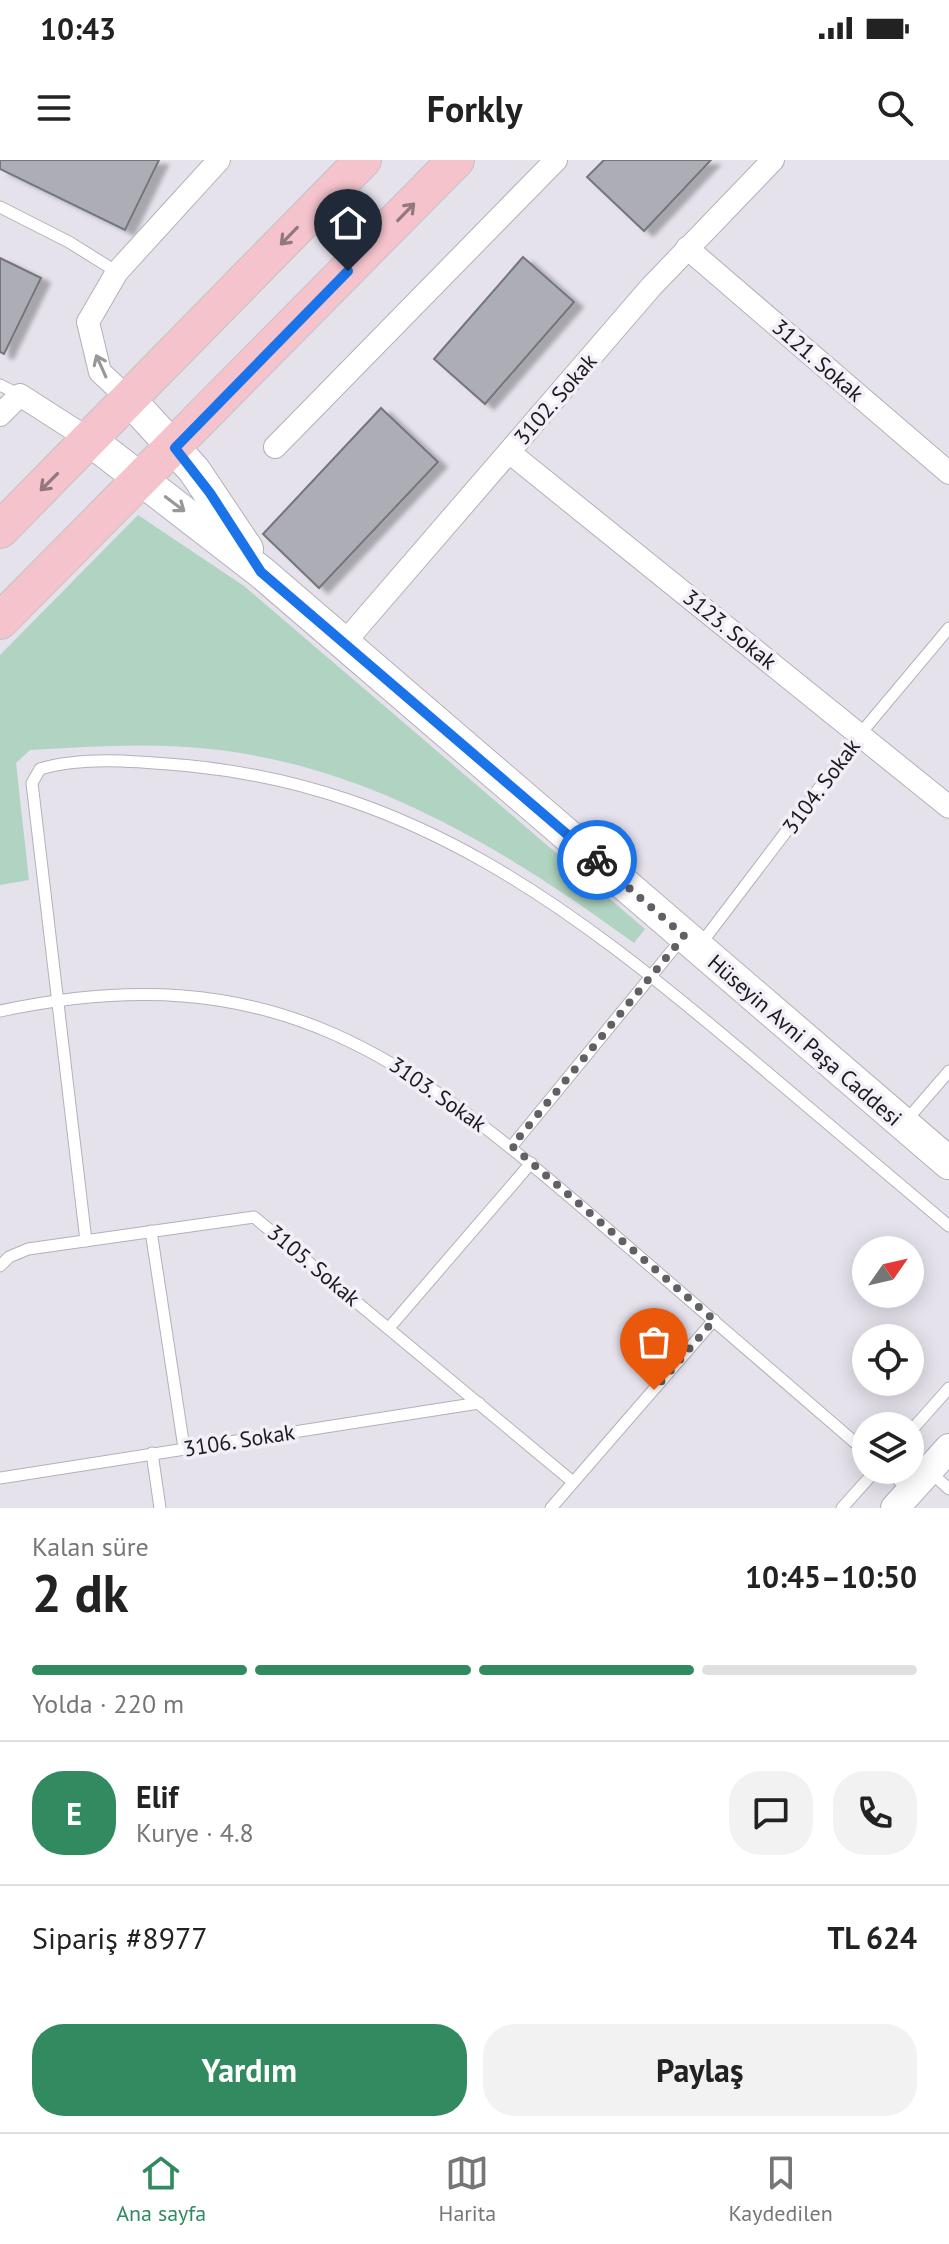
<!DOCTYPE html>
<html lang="tr">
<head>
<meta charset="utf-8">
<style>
	body { margin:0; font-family:"PT Sans",sans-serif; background:#f2f2f2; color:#222; height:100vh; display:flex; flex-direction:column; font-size:30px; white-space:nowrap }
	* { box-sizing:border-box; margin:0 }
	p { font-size:26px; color:#767676 }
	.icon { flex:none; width:44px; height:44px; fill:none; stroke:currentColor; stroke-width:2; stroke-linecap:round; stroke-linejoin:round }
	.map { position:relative; height:1348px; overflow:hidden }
	.sheet { display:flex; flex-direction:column; background:#fff; flex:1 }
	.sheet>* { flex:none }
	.needle { width:52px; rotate:56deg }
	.tools { position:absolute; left:852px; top:1076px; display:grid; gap:16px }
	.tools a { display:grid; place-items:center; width:72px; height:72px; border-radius:50%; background:#fff; box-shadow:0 4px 20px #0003; font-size:40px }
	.pin { position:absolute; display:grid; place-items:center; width:68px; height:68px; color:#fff; margin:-82px -34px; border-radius:50% 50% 50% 0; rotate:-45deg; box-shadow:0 0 8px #0007 }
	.pin .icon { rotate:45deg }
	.courier { position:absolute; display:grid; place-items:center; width:80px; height:80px; margin:-40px; border:6px solid #1a73e8; border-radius:50%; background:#fff; color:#222; box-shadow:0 2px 10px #0007 }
	.head em { font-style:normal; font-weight:600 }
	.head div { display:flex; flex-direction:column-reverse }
	.head { display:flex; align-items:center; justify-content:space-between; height:136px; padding:0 32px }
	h1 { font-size:52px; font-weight:600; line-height:60px }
	.bar { display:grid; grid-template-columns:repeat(4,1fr); gap:12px 8px; align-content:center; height:96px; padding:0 32px }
	.bar i { height:10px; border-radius:6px; background:#e0e0e0 }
	.bar .current { background:#328b60 }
	.bar p { grid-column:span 4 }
	.line { display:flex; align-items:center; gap:20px; padding:0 32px; border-top:2px solid #e0e0e0 }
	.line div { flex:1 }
	.round { display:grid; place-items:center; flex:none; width:84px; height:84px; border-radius:32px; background:#f2f2f2 }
	.cta { display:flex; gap:16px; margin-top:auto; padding:16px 32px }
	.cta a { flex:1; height:92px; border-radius:32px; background:#328b60; color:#fff; font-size:32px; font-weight:600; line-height:92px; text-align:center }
	.cta a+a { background:#f2f2f2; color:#222 }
	.status { display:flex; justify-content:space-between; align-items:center; height:56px; padding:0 40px; background:#fff; direction:ltr }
	.status svg { height:22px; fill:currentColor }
	header { display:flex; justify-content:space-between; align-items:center; height:104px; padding:0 32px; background:#fff; font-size:36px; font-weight:600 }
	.dock { display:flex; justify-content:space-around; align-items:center; height:112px; border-top:2px solid #e0e0e0; background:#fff; font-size:22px; color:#767676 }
	.dock a { display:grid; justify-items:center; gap:4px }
	.dock .current { color:#328b60 }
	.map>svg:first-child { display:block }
	.green { fill:#b0d4c1 }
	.building { fill:#adadb6; stroke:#75747d; stroke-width:2; filter:url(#shadow) }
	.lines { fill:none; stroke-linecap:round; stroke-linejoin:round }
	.service-casing { stroke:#b3b0b9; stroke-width:13 }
	.minor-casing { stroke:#b3b0b9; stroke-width:24 }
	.tertiary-casing { stroke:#b3b0b9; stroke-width:30 }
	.secondary-casing { stroke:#b3b0b9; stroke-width:34 }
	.primary-casing { stroke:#c4c3c4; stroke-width:38 }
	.service { stroke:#fff; stroke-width:11 }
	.minor { stroke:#fff; stroke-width:22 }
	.tertiary { stroke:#fff; stroke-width:28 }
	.secondary { stroke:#fff; stroke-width:32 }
	.primary { stroke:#f4c3cc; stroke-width:36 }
	.oneway { stroke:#92777d }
	.oneway2 { stroke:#989899 }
	.done { stroke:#626065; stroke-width:8; stroke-dasharray:0 14.4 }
	.route { stroke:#1a73e8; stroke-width:10 }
	.labels { text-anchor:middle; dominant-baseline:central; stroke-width:7; stroke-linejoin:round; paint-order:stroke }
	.street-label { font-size:22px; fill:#1b1a1d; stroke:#f2eff9 }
</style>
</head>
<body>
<div class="status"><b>10:43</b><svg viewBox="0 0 49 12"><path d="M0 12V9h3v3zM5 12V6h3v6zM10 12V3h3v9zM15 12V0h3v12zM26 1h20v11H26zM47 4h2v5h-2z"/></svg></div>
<header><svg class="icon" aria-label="menu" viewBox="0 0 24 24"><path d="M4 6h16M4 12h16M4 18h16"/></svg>Forkly<svg class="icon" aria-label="search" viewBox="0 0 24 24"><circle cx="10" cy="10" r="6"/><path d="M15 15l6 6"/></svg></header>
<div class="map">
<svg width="949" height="1348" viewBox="0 0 949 1348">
	<defs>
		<filter id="shadow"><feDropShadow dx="9" dy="5" stdDeviation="2" flood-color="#0004"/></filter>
	</defs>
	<rect width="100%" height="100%" fill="#e5e2ec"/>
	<!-- green -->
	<path class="green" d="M138 355 244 426 645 769 634 783C509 692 375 609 219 590 157 582 92 586 30 590L16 603 29 720 0 725V495Z"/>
	<!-- building -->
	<g class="building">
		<polygon points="0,0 159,0 125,70 0,9"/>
		<polygon points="604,0 711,0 644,71 587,17"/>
		<polygon points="523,97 574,142 485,244 434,199"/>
		<polygon points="0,98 41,118 4,194 0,192"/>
		<polygon points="381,248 438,302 319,428 263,374"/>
	</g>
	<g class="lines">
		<defs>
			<g id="service">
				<polyline points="0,47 69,82 117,112"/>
				<polyline points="0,225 20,235"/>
				<polyline points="700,785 861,573 949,468"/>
				<path d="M0 851C275 792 408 897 605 1067 692 1142 779 1217 866 1292"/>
				<polyline points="905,962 949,911"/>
				<polyline points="512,986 684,776"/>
				<polyline points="151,1071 184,1288"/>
				<path d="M86 1081 32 623 40 609C85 595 145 602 191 606 416 629 569 746 736 886 807 946 878 1006 949 1066"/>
				<polyline points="0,1106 9,1097 28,1089 254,1057 573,1322"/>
				<polyline points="389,1168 531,1003"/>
				<polyline points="910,1272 949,1228"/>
				<polyline points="152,1293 160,1348"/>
				<polyline points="887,1310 910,1330"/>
				<polyline points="929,1311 949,1329"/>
				<polyline points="0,1318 479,1243"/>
				<polyline points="551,1348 714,1160"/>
				<polyline points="842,1348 876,1310"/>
			</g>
			<g id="minor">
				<polyline points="687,88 949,313"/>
				<polyline points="130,240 100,212 88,162 117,112 219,0"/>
				<polyline points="0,255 20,235 90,280"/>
				<polyline points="275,287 556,0"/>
				<polyline points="509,292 949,647"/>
				<polyline points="344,483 651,127 773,0"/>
			</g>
			<polyline id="tertiary" points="895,1348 949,1288"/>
			<g id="secondary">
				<polyline points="130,240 194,310 247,389"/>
				<polyline points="90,280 261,412 949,1003"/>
			</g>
			<g id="primary">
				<polyline points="0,370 363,0"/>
				<polyline points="0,461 456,0"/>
			</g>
		</defs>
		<!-- service casing -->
		<use href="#service" class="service-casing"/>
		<!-- minor casing -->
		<use href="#minor" class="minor-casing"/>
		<!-- tertiary casing -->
		<use href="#tertiary" class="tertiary-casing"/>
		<!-- secondary casing -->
		<use href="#secondary" class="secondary-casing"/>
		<!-- primary casing -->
		<use href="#primary" class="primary-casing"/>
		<!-- service -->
		<use href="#service" class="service"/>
		<!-- minor -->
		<use href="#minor" class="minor"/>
		<!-- tertiary -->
		<use href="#tertiary" class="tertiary"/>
		<!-- secondary -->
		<use href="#secondary" class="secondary"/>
		<!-- primary -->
		<use href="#primary" class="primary"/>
	</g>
	<!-- one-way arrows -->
	<defs><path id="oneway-shaft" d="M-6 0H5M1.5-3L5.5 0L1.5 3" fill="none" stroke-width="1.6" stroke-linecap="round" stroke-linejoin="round" transform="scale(2)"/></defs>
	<g class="oneway">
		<use href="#oneway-shaft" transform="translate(406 52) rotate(-46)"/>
		<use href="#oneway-shaft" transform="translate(289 76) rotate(134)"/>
		<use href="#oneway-shaft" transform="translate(49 322) rotate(135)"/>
	</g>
	<g class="oneway2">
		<use href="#oneway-shaft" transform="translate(101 206) rotate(-114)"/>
		<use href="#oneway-shaft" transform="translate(175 344) rotate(37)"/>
	</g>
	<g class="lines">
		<!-- done -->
		<polyline class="done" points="597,700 684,776 512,986 714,1160 654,1230"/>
		<!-- route -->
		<polyline class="route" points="348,111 175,288 210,333 261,412 597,700"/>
	</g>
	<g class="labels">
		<!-- street labels -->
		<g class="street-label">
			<text transform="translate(818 200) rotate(41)">3121. Sokak</text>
			<text transform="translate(555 239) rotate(-49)">3102. Sokak</text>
			<text transform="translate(730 469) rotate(39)">3123. Sokak</text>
			<text transform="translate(821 626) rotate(-53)">3104. Sokak</text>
			<text transform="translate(805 880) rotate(41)">Hüseyin Avni Paşa Caddesi</text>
			<text transform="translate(438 934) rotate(35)">3103. Sokak</text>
			<text transform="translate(314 1105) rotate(40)">3105. Sokak</text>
			<text transform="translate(239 1280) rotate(-9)">3106. Sokak</text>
		</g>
	</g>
</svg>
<div class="tools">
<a><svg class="needle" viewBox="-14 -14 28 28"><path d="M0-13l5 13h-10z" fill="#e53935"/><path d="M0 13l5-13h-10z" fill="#767676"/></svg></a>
<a><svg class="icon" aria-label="locate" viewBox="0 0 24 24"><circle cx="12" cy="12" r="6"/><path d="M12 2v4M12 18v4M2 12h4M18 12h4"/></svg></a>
<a><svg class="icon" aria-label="layers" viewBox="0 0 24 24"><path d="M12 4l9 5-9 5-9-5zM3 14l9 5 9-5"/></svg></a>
</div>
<div class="pin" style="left:654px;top:1230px;background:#ea580c"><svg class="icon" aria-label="bag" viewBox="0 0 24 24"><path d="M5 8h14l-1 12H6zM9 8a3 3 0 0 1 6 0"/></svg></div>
<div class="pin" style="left:348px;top:111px;background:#1f2937"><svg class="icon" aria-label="home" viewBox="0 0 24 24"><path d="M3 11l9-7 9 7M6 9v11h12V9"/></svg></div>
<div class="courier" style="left:597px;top:700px"><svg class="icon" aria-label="bike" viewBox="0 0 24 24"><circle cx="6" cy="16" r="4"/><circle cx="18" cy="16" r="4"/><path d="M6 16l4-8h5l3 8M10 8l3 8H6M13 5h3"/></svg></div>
</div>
<section class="sheet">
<div class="head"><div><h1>2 dk</h1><p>Kalan süre</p></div><em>10:45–10:50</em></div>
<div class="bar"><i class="current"></i><i class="current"></i><i class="current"></i><i></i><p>Yolda · 220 m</p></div>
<div class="line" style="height:144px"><b class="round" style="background:#328b60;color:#fff">E</b><div><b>Elif</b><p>Kurye · 4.8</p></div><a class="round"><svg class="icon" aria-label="chat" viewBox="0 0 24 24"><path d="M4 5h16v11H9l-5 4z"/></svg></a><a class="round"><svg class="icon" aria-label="phone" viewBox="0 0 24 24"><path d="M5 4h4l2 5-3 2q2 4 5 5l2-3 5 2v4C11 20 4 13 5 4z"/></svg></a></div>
<div class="line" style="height:104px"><div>Sipariş #8977</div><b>TL 624</b></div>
<div class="cta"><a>Yardım</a><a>Paylaş</a></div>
</section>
<nav class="dock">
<a class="current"><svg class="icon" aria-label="home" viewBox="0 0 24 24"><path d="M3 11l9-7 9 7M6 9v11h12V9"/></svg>Ana sayfa</a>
<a><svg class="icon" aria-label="map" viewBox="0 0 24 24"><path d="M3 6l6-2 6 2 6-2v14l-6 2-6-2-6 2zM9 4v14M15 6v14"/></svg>Harita</a>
<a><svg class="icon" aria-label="saved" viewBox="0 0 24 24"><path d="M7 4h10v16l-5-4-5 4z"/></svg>Kaydedilen</a>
</nav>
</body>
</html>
